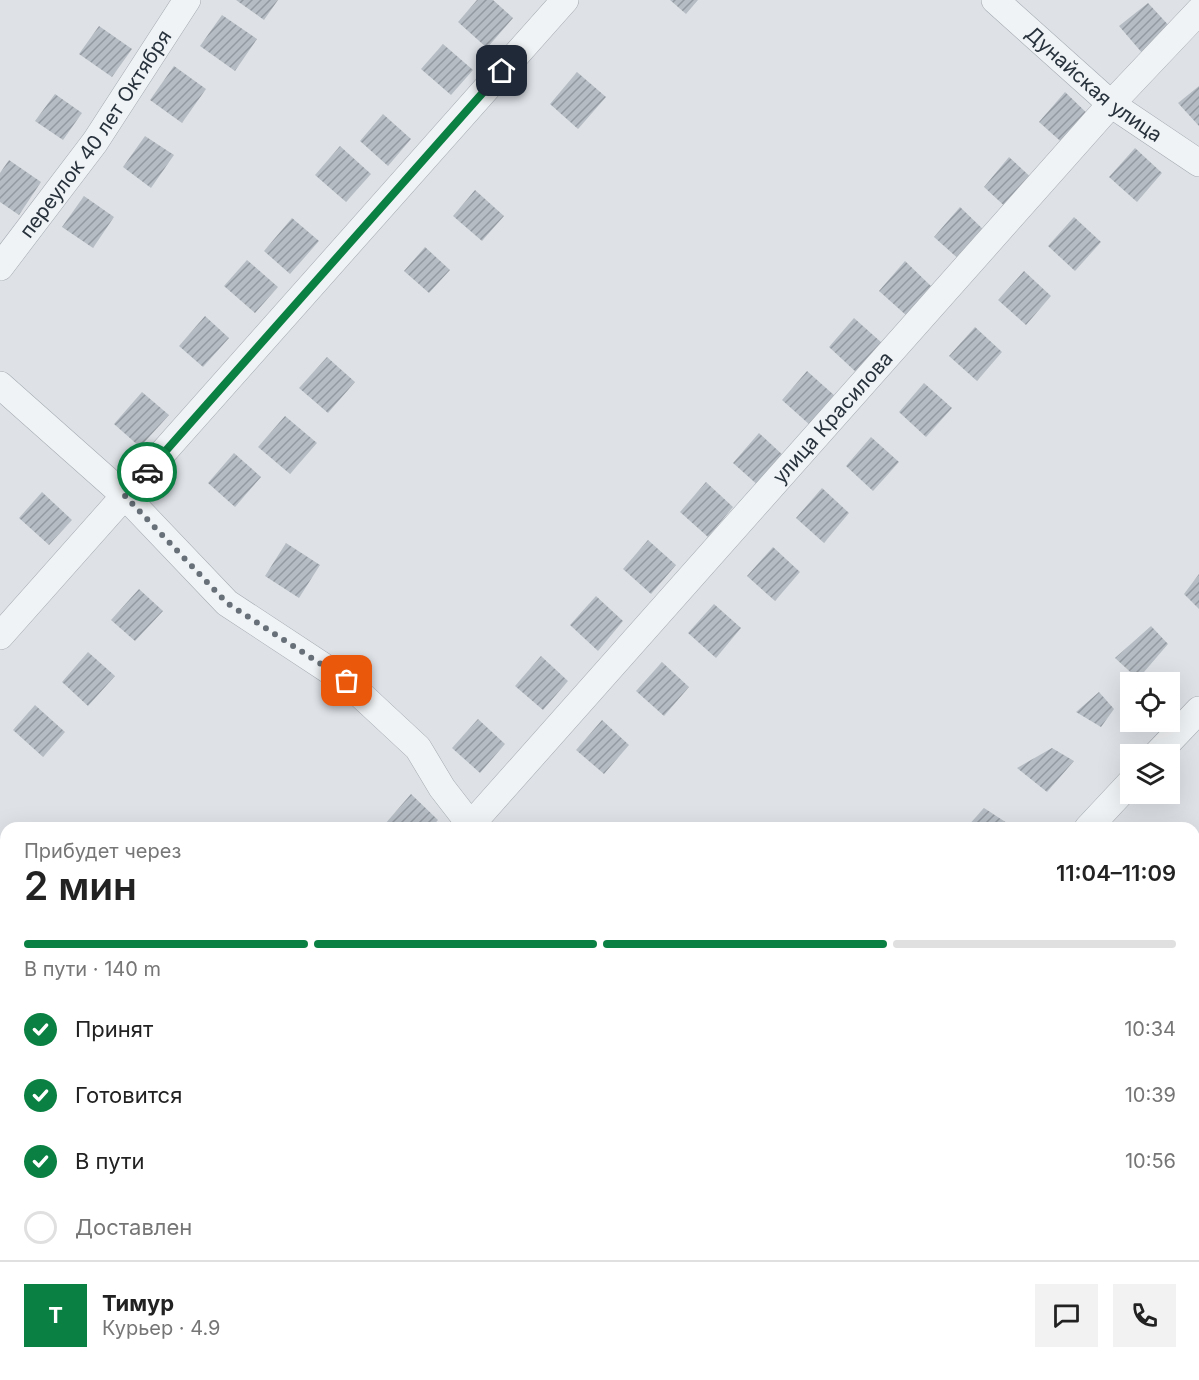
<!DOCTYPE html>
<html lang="ru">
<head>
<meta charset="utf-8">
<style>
	body { margin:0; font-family:Inter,sans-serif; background:#f2f2f2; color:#222; height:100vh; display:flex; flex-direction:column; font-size:22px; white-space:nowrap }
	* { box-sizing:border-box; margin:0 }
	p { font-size:20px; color:#767676 }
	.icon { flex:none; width:33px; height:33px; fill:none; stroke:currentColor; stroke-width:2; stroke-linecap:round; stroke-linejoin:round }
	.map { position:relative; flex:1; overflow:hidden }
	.drawer { position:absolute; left:0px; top:822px; width:1200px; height:558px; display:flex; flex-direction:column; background:#fff; border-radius:18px 18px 0 0; box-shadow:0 6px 24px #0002 }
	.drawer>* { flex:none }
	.tools { position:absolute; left:1120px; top:672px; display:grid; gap:12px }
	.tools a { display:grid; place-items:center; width:60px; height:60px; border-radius:0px; background:#fff; box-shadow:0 6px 24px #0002; font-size:30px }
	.pin { position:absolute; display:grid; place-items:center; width:51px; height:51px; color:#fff; margin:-26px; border-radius:12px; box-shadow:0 3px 9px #0006 }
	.courier { position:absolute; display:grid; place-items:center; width:60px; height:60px; margin:-30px; border:4px solid #0b8043; border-radius:50%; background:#fff; color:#222; box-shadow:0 2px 8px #0007 }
	.summary em { font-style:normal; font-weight:600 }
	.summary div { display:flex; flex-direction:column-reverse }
	.summary { display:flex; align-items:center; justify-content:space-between; height:102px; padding:0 24px }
	h1 { font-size:39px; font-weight:600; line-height:45px }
	.bar { display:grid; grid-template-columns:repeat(4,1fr); gap:9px 6px; align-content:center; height:72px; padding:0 24px }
	.bar i { height:8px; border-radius:4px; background:#e0e0e0 }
	.bar .current { background:#0b8043 }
	.bar p { grid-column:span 4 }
	.line { display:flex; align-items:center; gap:15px; padding:0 24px; border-top:2px solid #e0e0e0 }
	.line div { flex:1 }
	.round { display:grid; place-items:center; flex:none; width:63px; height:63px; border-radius:0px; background:#f2f2f2 }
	ol { padding:0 24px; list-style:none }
	li { display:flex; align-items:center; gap:18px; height:66px }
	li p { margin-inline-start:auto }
	li .icon { padding:6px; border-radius:50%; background:#0b8043; color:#fff; stroke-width:4 }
	li:last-child { color:#767676 }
	li i { width:33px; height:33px; border:3px solid #e0e0e0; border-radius:50% }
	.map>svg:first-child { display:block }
	.building { fill:url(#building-hatch) }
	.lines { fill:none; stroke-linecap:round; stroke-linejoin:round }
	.minor-casing { stroke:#a3aab1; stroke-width:28 }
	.minor { stroke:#f0f3f5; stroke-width:27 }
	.done { stroke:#677078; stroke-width:6; stroke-dasharray:0 10.8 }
	.route { stroke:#0b8043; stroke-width:8 }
	.labels { text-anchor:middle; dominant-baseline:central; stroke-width:5; stroke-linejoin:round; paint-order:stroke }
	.street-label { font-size:20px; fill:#27323d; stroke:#edf1f5 }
</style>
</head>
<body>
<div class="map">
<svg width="1199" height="1380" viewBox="0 0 1199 1380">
	<defs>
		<pattern id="building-hatch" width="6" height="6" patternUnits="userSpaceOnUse" patternTransform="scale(1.5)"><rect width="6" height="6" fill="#b5bcc3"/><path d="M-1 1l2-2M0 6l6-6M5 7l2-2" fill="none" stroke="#9399a0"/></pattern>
	</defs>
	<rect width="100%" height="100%" fill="#dee2e7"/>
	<!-- building -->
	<g class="building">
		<polygon points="236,0 278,0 264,20"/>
		<polygon points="477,0 493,0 513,18 487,48 458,22"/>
		<polygon points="670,0 698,0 686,14"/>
		<polygon points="1148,3 1173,30 1143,54 1119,26"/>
		<polygon points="222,15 257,39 235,71 200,46"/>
		<polygon points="99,26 132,49 112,77 79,54"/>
		<polygon points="443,44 473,70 451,95 421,69"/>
		<polygon points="174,66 206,89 182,123 150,100"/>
		<polygon points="577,72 606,97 578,129 550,104"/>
		<polygon points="1199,86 1199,126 1178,103"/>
		<polygon points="1065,92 1092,118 1067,147 1039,122"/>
		<polygon points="55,94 82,113 63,140 35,121"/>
		<polygon points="383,114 411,139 388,166 360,141"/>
		<polygon points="145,136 174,155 151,188 123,167"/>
		<polygon points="340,146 371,174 346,202 315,175"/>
		<polygon points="1135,148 1162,173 1137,202 1109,177"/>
		<polygon points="1009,157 1036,182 1011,212 984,187"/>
		<polygon points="9,160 41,182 19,215 0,202 0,173"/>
		<polygon points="475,190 504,216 482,241 453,216"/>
		<polygon points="84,196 114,217 93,248 62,227"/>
		<polygon points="960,207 987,233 962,262 934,237"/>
		<polygon points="1074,217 1101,242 1075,271 1048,246"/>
		<polygon points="292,218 319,241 290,274 264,251"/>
		<polygon points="425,247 450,270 429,293 404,271"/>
		<polygon points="247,260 278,287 255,313 224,286"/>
		<polygon points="905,261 932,287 907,316 879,291"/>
		<polygon points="1024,271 1051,296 1026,325 998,300"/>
		<polygon points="205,316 229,338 203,367 179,346"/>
		<polygon points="854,318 882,343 856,372 829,347"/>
		<polygon points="975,327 1002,352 977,381 949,356"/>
		<polygon points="327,357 355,382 328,413 299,388"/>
		<polygon points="807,371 835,396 810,425 782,400"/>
		<polygon points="924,383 952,408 926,437 899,412"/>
		<polygon points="142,392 169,415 140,447 114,424"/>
		<polygon points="285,416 317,443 290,474 258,447"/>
		<polygon points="759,433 786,458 760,487 733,463"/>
		<polygon points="871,437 899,462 873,491 846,466"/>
		<polygon points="234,453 261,477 235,507 208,483"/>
		<polygon points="706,482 733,507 708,537 680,512"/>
		<polygon points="822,488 849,513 824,543 796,518"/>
		<polygon points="42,492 72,520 49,545 19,518"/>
		<polygon points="648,540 676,565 651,594 623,569"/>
		<polygon points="286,543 320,565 299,598 265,576"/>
		<polygon points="773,547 800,572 775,601 747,576"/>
		<polygon points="1199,574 1199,609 1184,594"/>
		<polygon points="139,589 163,611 135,641 111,620"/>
		<polygon points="596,596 623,621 598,651 570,625"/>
		<polygon points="714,604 741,628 716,658 688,633"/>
		<polygon points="1151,626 1168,644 1138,679 1115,658"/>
		<polygon points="88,652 115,676 88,706 62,682"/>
		<polygon points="541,656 568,681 543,710 515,686"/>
		<polygon points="662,662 689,687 664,716 636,691"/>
		<polygon points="1099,692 1114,709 1101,727 1076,712"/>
		<polygon points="35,705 65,732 43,757 13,730"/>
		<polygon points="478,719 505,744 480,773 452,748"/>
		<polygon points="602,720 629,745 604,774 576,750"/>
		<polygon points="1052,748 1074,761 1047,792 1017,768"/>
		<polygon points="411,794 438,820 431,828 390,828 385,824"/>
		<polygon points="984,808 1007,823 1002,828 966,828"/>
		<polygon points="6,1358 6,1374 32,1374 37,1379 0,1380 0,1365"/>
	</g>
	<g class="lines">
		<defs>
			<g id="minor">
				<path id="s1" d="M995 0 1111 104 1199 163"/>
				<path id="s2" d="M0 267 95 142 187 0"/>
				<polyline points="0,385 125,496 227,603 347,682 418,748 442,788 473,828"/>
				<polyline points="0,636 565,0"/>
				<polyline points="1157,754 1199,710"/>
				<path id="s3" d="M468 828 1111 104 1199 11"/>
				<polyline points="1088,828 1131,782"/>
				<polyline points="1194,1120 1199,1112"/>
				<polyline points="0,1334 6,1327"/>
				<polyline points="1194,1368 1199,1370"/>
				<polyline points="85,1374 91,1380"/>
				<polyline points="441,1380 447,1374"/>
				<polyline points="1026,1380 1031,1374"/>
			</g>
		</defs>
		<!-- minor casing -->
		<use href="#minor" class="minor-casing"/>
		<!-- minor -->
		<use href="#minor" class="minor"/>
	</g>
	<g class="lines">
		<!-- done -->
		<polyline class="done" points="147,472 125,496 227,603 347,681"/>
		<!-- route -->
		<polyline class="route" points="147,472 502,71"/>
	</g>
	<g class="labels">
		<!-- street labels -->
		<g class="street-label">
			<text stroke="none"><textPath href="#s1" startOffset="130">Дунайская улица</textPath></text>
			<text stroke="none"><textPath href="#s2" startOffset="164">переулок 40 лет Октября</textPath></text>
			<text stroke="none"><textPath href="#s3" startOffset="549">улица Красилова</textPath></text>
		</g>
	</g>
</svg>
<div class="tools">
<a><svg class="icon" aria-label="locate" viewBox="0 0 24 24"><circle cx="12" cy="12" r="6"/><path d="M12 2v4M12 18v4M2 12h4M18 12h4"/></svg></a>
<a><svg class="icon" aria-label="layers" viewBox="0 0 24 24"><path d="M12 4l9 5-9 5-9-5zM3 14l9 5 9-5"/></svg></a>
</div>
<div class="pin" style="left:347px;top:681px;background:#ea580c"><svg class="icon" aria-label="bag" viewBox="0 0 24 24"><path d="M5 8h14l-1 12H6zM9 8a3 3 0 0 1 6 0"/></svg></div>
<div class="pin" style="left:502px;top:71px;background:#1f2937"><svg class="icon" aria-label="home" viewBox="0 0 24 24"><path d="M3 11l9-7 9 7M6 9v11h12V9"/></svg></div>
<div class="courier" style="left:147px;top:472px"><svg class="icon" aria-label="car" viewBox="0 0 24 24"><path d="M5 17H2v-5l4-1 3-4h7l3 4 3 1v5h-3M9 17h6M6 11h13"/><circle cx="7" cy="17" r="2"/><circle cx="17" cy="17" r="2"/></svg></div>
<section class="drawer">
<div class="summary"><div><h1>2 мин</h1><p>Прибудет через</p></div><em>11:04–11:09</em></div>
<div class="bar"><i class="current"></i><i class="current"></i><i class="current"></i><i></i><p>В пути · 140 m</p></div>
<ol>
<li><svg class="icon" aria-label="check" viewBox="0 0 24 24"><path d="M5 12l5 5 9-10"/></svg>Принят<p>10:34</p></li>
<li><svg class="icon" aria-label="check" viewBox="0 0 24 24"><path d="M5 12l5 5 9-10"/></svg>Готовится<p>10:39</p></li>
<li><svg class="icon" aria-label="check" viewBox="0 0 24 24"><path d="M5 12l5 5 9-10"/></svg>В пути<p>10:56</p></li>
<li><i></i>Доставлен</li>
</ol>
<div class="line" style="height:108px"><b class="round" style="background:#0b8043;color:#fff">Т</b><div><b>Тимур</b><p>Курьер · 4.9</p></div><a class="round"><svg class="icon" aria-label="chat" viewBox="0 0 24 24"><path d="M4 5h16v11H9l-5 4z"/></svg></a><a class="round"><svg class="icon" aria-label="phone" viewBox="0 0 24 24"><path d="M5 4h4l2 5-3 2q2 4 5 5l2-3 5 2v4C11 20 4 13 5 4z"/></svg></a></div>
</section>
</div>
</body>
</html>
